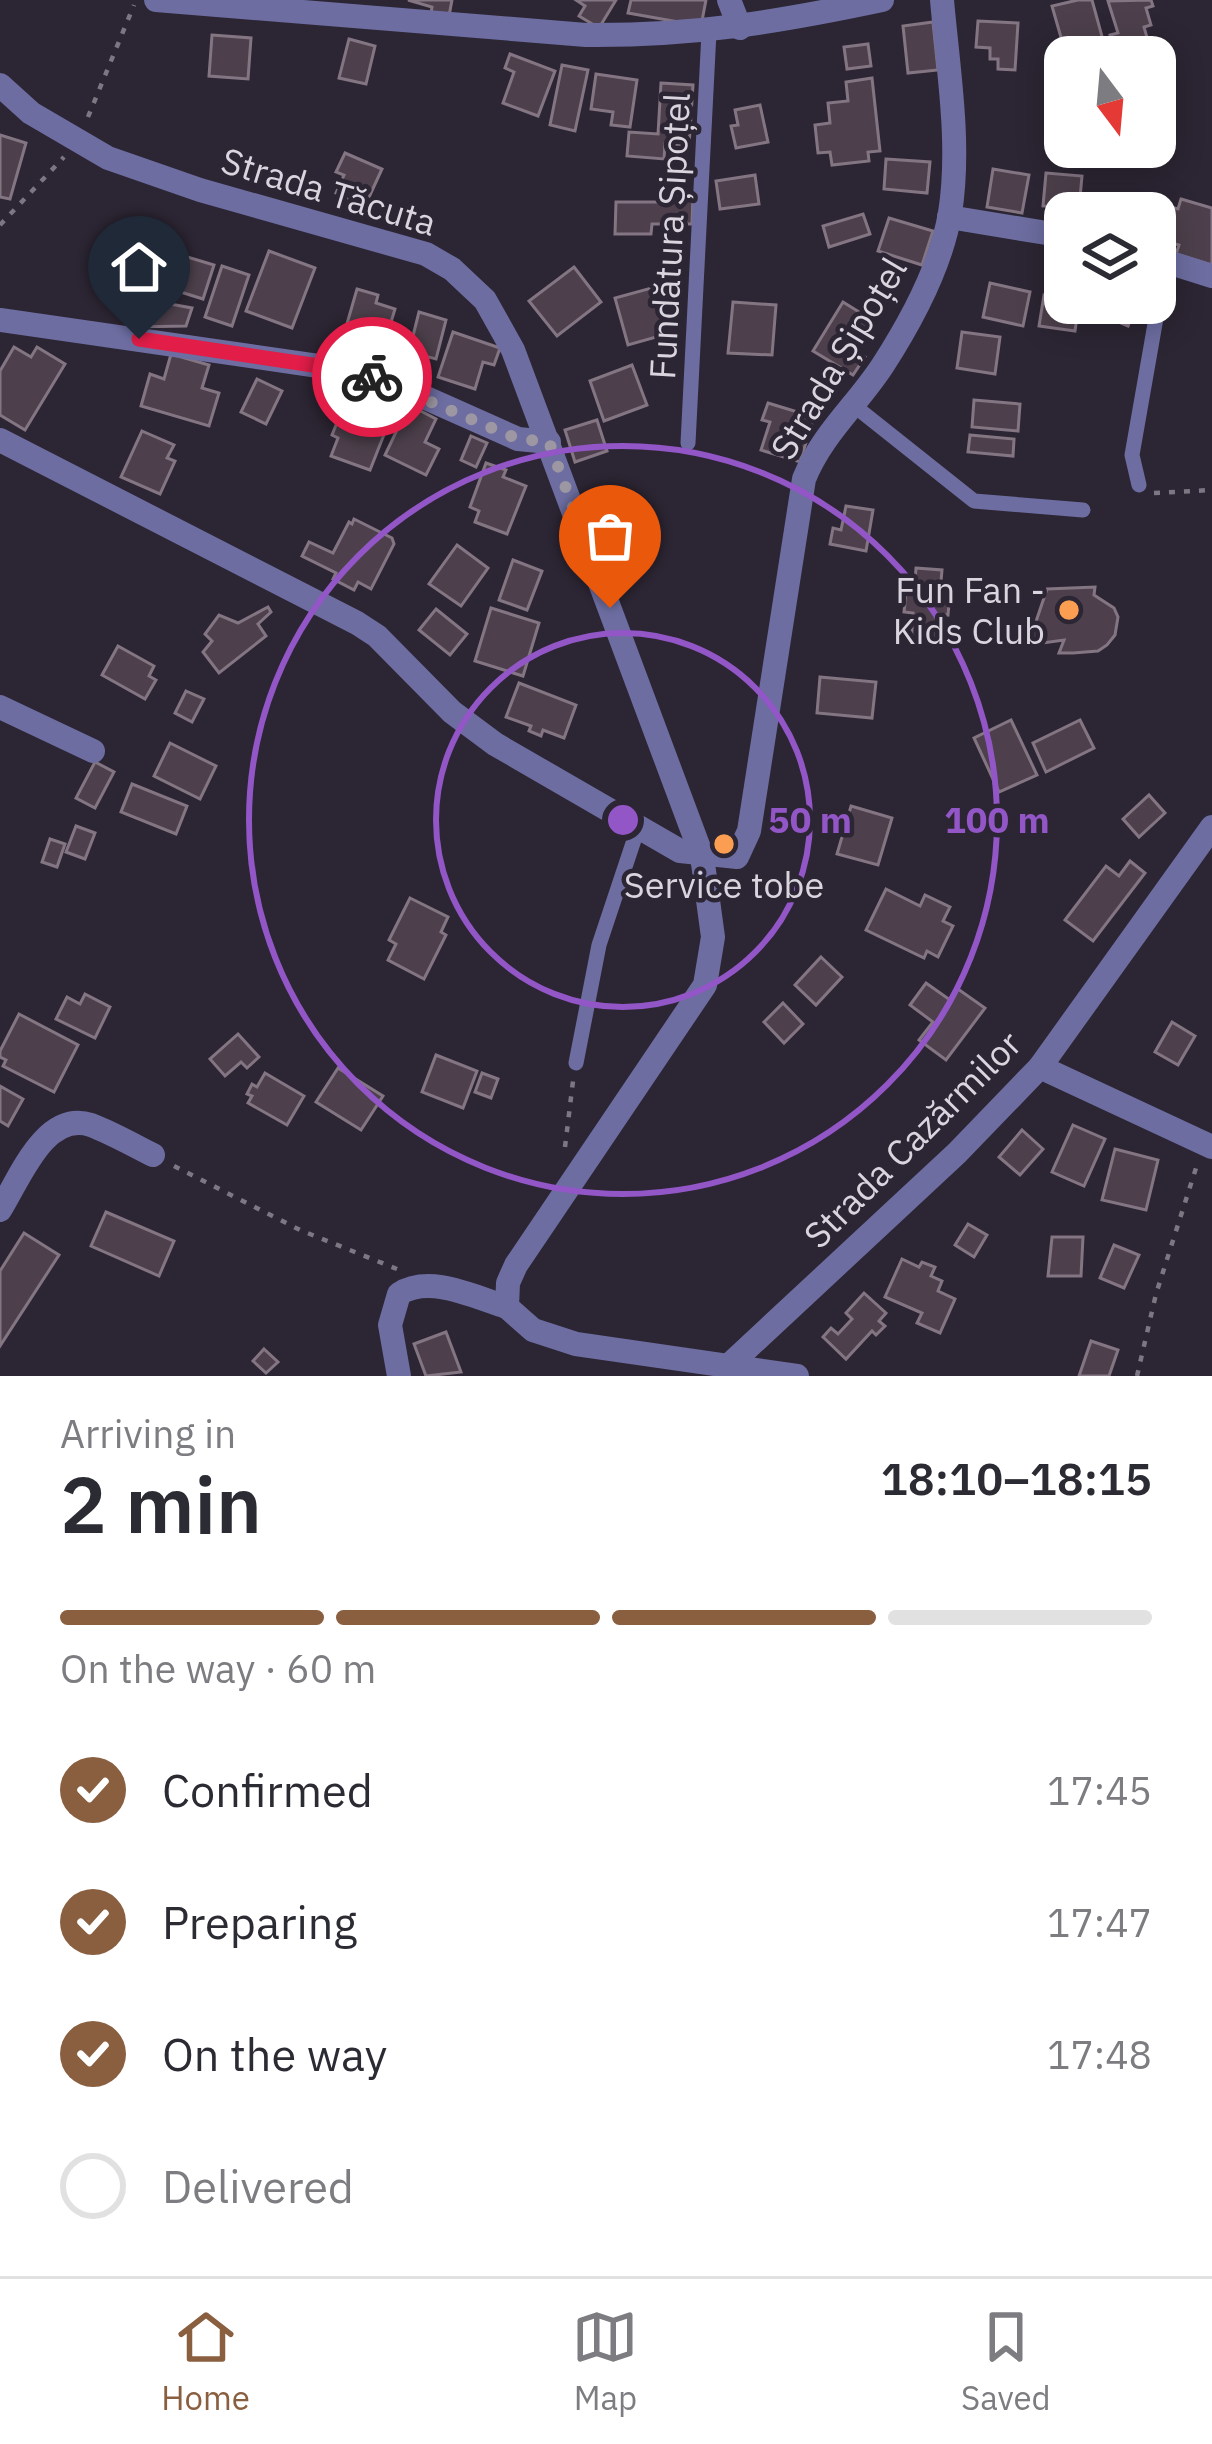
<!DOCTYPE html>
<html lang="en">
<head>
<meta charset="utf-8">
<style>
	body { margin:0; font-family:"IBM Plex Sans",sans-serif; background:#f2f2f3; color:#2b2b33; height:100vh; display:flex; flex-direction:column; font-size:45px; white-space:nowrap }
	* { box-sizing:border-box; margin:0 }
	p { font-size:39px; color:#7c7c81 }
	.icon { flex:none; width:66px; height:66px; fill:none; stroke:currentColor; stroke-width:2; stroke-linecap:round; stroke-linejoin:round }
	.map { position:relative; height:1376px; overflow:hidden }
	.side { display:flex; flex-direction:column; background:#fff; flex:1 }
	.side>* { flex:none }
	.needle { width:78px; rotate:164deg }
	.tools { position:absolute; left:1044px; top:36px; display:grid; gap:24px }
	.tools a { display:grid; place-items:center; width:132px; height:132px; border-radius:24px; background:#fff; box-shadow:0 6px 30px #0003; font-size:60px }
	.pin { position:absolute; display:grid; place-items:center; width:102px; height:102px; color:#fff; margin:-123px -51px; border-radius:50% 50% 50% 0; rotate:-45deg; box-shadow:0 0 12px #0007 }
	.pin .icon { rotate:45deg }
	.courier { position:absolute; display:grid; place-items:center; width:120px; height:120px; margin:-60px; border:9px solid #e11d48; border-radius:50%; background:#fff; color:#222; box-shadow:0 3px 15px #0007 }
	.headline em { font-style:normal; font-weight:600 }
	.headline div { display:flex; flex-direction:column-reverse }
	.headline { display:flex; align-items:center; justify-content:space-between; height:204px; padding:0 60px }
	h1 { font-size:78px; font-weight:600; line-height:90px }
	.bar { display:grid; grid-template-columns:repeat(4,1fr); gap:18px 12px; align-content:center; height:144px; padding:0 60px }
	.bar i { height:15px; border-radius:9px; background:#e1e1e2 }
	.bar .selected { background:#895f40 }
	.bar p { grid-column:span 4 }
	ol { padding:0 60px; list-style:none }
	li { display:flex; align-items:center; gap:36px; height:132px }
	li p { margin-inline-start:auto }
	li .icon { padding:12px; border-radius:50%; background:#895f40; color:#fff; stroke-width:4 }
	li:last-child { color:#7c7c81 }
	li i { width:66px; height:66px; border:6px solid #e1e1e2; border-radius:50% }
	.tab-bar { display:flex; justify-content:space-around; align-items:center; height:168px; border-top:3px solid #e1e1e2; background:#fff; font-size:33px; color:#7c7c81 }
	.tab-bar a { display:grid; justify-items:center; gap:6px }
	.tab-bar .selected { color:#895f40 }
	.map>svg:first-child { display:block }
	.building { fill:#4d404c; stroke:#847583; stroke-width:3 }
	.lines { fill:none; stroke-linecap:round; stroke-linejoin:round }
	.path { stroke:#7d7783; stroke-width:4.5; stroke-dasharray:6 9; stroke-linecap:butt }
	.service { stroke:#6d6da1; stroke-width:15 }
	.minor { stroke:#6d6da1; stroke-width:24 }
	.tertiary { stroke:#6d6da1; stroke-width:24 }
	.done { stroke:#9c97a2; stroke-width:12; stroke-dasharray:0 21.6 }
	.route { stroke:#e11d48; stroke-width:15 }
	.ring { fill:none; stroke:#9256c7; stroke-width:6 }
	.poi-dot { fill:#fb9e51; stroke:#2c2533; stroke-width:4.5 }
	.labels { text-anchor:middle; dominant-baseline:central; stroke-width:9; stroke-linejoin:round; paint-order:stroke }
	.street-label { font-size:36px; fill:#d9d4de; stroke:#2c2533 }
	.poi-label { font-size:36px; fill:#d9d4de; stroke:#2c2533; text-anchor:end }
	.centre { fill:#9256c7; stroke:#2c2533; stroke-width:6 }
	.ring-label { font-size:36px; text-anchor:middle; font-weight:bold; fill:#9256c7; stroke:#2c2533; stroke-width:9; stroke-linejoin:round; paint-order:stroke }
</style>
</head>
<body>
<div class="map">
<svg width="1212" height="1376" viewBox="0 0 1212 1376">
	<rect width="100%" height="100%" fill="#2c2533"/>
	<!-- building -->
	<g class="building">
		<polygon points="408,0 452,0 449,16 431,13 432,7"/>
		<polygon points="576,0 616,0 599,28 579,16 585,6"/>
		<polygon points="631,0 706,0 701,26 628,13"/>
		<polygon points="1078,0 1092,0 1106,51 1083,57 1079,44 1064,48 1052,6"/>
		<polygon points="1151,0 1153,6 1146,8 1151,25 1144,27 1150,48 1142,51 1144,57 1117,57 1110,35 1118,33 1108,1"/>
		<polygon points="978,21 1018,23 1015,70 998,69 998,59 990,59 990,48 976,47"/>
		<polygon points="933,22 938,70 908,73 903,26"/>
		<polygon points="212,35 251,38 248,79 209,76"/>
		<polygon points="349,39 375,46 366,84 339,78"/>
		<polygon points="868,44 871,66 847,69 844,47"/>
		<polygon points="510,54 555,71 538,116 503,103 514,72 505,68"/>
		<polygon points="562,65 588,70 575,131 550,125"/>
		<polygon points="596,74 637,80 630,127 611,125 613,112 591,109"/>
		<polygon points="872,78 880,151 868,152 869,161 832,165 830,152 818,153 815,125 830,123 828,103 848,101 846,82"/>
		<polygon points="661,83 693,85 689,146 665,144 664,159 627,156 629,132 658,134"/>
		<polygon points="760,105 768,142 736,148 731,126 738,125 735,110"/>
		<polygon points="0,135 26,143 10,199 0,197"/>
		<polygon points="345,153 382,169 365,206 336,193 344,175 336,172"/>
		<polygon points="886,159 930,162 927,193 884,189"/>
		<polygon points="993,169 1029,175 1022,213 987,207"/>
		<polygon points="1046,173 1082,176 1079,209 1043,206"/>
		<polygon points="755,175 759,204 720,209 716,181"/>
		<polygon points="670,195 693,195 692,224 652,224 651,234 615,234 616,202 670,202"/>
		<polygon points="1181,199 1212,208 1212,265 1176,254 1179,245 1161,240 1171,207 1178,209"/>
		<polygon points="863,214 870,234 829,247 823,226"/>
		<polygon points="889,218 933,231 922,265 878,251"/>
		<polygon points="146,244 165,250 172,244 183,248 184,256 214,265 203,299 136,278"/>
		<polygon points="269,251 315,268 292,328 246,311"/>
		<polygon points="222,266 249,275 232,326 205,317"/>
		<polygon points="574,267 601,302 557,336 529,301"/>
		<polygon points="990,283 1030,292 1023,326 983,317"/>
		<polygon points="655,287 667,334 628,345 615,298"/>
		<polygon points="357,289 378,295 376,303 395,309 382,352 342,341"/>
		<polygon points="1044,295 1079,303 1075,331 1039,326"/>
		<polygon points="137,298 192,308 186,326 131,327"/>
		<polygon points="733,302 776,305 772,355 728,353"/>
		<polygon points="843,302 872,320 853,350 865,357 853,375 813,351"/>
		<polygon points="1101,303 1137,303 1128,326 1097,313"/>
		<polygon points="419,312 446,320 436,359 409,352"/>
		<polygon points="453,332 500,348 494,365 483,362 475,389 438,377"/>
		<polygon points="962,332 1000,337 995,374 957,368"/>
		<polygon points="14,347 31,357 37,347 65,364 25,430 0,415 0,371"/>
		<polygon points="171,354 209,365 202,388 219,393 209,426 141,406 150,374 164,379"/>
		<polygon points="632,365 647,405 604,421 590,381"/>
		<polygon points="257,379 282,391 266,424 241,412"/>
		<polygon points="974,400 1020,404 1018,431 972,427"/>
		<polygon points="768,403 814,417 800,462 761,450 770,422 762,420"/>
		<polygon points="357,404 381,413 375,428 385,432 370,470 331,456 338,438 332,435 341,413 352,417"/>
		<polygon points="409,405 436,419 425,442 439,449 426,475 385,455"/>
		<polygon points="597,420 607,451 575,462 565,430"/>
		<polygon points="142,431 174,445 167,458 175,461 160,494 121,477"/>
		<polygon points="970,435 1014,439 1013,456 968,452"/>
		<polygon points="471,436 487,443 476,467 461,460"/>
		<polygon points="486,463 506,470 503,477 526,486 507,534 475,522 479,511 470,507"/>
		<polygon points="846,506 873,510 866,551 830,544 833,528 841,530"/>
		<polygon points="354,519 392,538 394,544 371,589 358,582 354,590 333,579 336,573 302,556 309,542 333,553 349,522 352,524"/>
		<polygon points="457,545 488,568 461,606 429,584"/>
		<polygon points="513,560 542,571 527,610 499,600"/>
		<polygon points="916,568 942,570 940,593 950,593 948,615 939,614 936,642 911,639 913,613 904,612 906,593 914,594"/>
		<polygon points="1095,587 1094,595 1114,608 1118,617 1115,635 1107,645 1098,651 1073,653 1059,653 1064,640 1028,645 1047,589"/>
		<polygon points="268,607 271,612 258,624 266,636 219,673 203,652 212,641 205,634 219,615 238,623"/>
		<polygon points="491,608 539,623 523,676 475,661"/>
		<polygon points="436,609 467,634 450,655 419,630"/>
		<polygon points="118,646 154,666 149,676 156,680 145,699 102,675"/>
		<polygon points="820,677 876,682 872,718 817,713"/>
		<polygon points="519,683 576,705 564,738 543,730 541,736 529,731 531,726 506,717"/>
		<polygon points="186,691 204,699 192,722 175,713"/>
		<polygon points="1011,720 1037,775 999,792 974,738"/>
		<polygon points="1080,720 1094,748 1046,772 1033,743"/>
		<polygon points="170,743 216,766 200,799 154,776"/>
		<polygon points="95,762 114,772 95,808 76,798"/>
		<polygon points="132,784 187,806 176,834 121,812"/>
		<polygon points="1149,795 1165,813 1139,837 1123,819"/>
		<polygon points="851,806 892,818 878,865 837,854"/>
		<polygon points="76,826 95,833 85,859 66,852"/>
		<polygon points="50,839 65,844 57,867 42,862"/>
		<polygon points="1130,861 1145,873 1093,941 1065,920 1106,866 1119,876"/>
		<polygon points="886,889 920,906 925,895 950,907 943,921 953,926 938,957 927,951 924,958 866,930"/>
		<polygon points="410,898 448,917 441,932 446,935 424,979 388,960 396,944 389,940"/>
		<polygon points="821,957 842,977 816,1005 795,985"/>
		<polygon points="926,983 950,1000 958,989 985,1008 946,1060 919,1040 933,1022 910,1005"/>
		<polygon points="85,994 110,1007 95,1038 56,1019 67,997 80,1004"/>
		<polygon points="783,1003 803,1024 784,1043 764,1022"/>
		<polygon points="19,1014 78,1045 54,1092 3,1066 6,1060 0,1057 0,1051"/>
		<polygon points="1172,1022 1195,1036 1178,1065 1155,1052"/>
		<polygon points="238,1034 259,1057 247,1068 241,1062 225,1076 210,1059"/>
		<polygon points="436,1055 477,1071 463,1108 422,1092"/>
		<polygon points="338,1068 383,1096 361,1130 316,1102"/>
		<polygon points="265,1073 304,1096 287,1125 248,1103 252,1096 247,1094 252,1084 257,1087"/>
		<polygon points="482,1073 498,1079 491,1098 475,1092"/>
		<polygon points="0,1086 23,1099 8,1126 0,1121"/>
		<polygon points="1073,1125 1105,1139 1084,1186 1052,1172"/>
		<polygon points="1022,1130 1043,1149 1020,1175 999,1157"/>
		<polygon points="1115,1149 1158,1160 1146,1210 1102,1200"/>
		<polygon points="106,1212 174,1241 159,1276 91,1246"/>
		<polygon points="968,1224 987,1235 974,1257 955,1245"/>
		<polygon points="24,1233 59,1255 0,1346 0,1271"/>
		<polygon points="1052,1237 1083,1237 1081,1276 1048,1276"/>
		<polygon points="1114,1245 1139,1255 1124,1288 1100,1278"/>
		<polygon points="902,1259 919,1267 922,1262 935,1267 931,1276 942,1281 938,1291 955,1299 940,1333 917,1323 922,1313 885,1297"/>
		<polygon points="864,1293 886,1313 879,1321 885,1326 876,1335 872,1331 846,1359 823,1337 831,1328 838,1334 852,1319 846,1313"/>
		<polygon points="446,1332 461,1372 426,1376 414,1344"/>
		<polygon points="1091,1341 1118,1350 1109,1376 1079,1376"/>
		<polygon points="264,1349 278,1362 266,1373 253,1361"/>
	</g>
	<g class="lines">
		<!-- path -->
		<g class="path">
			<polyline points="88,117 134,5"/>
			<polyline points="0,225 64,157"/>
			<polyline points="1154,493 1212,490"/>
			<polyline points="565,1147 573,1081"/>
			<polyline points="174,1166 300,1230 397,1269"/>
			<polyline points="1137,1376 1156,1294 1196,1168"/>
		</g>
		<!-- service -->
		<g class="service">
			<polyline points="852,404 974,501 1083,510"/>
			<polyline points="688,443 709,32"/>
			<polyline points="1139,485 1132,455 1166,261"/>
			<polyline points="576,1063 599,945 638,828"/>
		</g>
		<!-- minor -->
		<g class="minor">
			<polyline points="729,0 740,28"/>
			<polyline points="949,217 1065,236"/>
			<polyline points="1155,258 1212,276"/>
			<polyline points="0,320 346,370 399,386 518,439 549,442"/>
			<path d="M0 440 357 623 377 636 452 712 495 744 680 851 737 857 749 831 804 479C822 434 857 405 883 365 912 320 941 267 950 213 961 144 948 69 942 0"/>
			<polyline points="0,707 93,751"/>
			<polyline points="1040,1067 1212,1147"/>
			<path d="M0 1210C20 1178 45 1110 91 1125 112 1133 133 1145 153 1155"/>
			<polyline points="726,1368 957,1153 1040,1067 1212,827"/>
			<path d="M399 1376 390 1325 399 1294C430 1274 474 1297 507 1307"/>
		</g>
		<!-- tertiary -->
		<g class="tertiary">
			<path d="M156 0 586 35C693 36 778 22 882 0"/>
			<polyline points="0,85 31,113 108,158 200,190 426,254 452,269 485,300 513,350 702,856 713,937 705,985 516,1265 508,1283 507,1307 533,1330 576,1344 797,1376"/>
		</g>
	</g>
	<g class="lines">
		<!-- done -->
		<polyline class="done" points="372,377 518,439 549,442 610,608"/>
		<!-- route -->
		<polyline class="route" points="139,339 346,370 372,377"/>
	</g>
	<!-- distance rings -->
	<g class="ring">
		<circle cx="623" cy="820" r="187"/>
		<circle cx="623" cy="820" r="374"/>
	</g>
	<!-- markers -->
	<g class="poi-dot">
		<circle cx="1069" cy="610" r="12"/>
		<circle cx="724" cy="844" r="12"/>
	</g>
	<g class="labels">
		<!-- street labels -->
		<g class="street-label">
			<text transform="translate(329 191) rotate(17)">Strada Tăcuta</text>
			<text transform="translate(669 236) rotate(-87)">Fundătura Șipoțel</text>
			<text transform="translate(838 358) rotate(-59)">Strada Șipoțel</text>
			<text transform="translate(912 1139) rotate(-45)">Strada Cazărmilor</text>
		</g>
		<!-- poi labels -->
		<g class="poi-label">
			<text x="1045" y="589">Fun Fan -<tspan x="1045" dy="41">Kids Club</tspan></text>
			<text x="724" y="884" text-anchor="middle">Service tobe</text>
		</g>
	</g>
	<circle cx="623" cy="820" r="18" class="centre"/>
	<g class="ring-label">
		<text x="810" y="833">50 m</text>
		<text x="997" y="833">100 m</text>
	</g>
</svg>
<div class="tools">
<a><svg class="needle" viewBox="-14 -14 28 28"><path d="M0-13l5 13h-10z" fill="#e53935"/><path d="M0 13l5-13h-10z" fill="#7c7c81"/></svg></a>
<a><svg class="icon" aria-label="layers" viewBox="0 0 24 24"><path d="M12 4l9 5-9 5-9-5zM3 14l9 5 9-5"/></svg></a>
</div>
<div class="pin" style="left:610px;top:608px;background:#ea580c"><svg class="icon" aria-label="bag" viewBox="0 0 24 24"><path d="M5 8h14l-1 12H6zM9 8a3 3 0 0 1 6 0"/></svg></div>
<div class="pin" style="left:139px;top:339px;background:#1f2937"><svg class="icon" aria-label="home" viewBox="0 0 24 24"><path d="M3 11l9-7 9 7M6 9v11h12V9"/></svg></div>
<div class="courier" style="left:372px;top:377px"><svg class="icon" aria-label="bike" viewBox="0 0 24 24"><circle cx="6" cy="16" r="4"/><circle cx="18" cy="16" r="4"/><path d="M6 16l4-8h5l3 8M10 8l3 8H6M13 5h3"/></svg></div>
</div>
<section class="side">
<div class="headline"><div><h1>2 min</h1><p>Arriving in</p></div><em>18:10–18:15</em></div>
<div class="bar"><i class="selected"></i><i class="selected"></i><i class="selected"></i><i></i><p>On the way · 60 m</p></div>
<ol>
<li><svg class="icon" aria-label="check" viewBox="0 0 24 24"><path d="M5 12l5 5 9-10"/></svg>Confirmed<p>17:45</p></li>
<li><svg class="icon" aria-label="check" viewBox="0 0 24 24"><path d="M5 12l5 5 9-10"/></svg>Preparing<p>17:47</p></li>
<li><svg class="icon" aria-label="check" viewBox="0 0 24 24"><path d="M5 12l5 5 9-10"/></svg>On the way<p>17:48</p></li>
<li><i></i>Delivered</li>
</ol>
</section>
<nav class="tab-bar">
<a class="selected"><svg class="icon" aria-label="home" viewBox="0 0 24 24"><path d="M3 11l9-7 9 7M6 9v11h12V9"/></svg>Home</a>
<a><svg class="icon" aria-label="map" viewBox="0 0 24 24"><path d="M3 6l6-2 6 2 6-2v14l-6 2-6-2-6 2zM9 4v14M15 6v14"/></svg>Map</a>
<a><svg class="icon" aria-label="saved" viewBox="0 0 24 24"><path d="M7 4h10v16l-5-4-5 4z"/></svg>Saved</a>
</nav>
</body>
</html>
